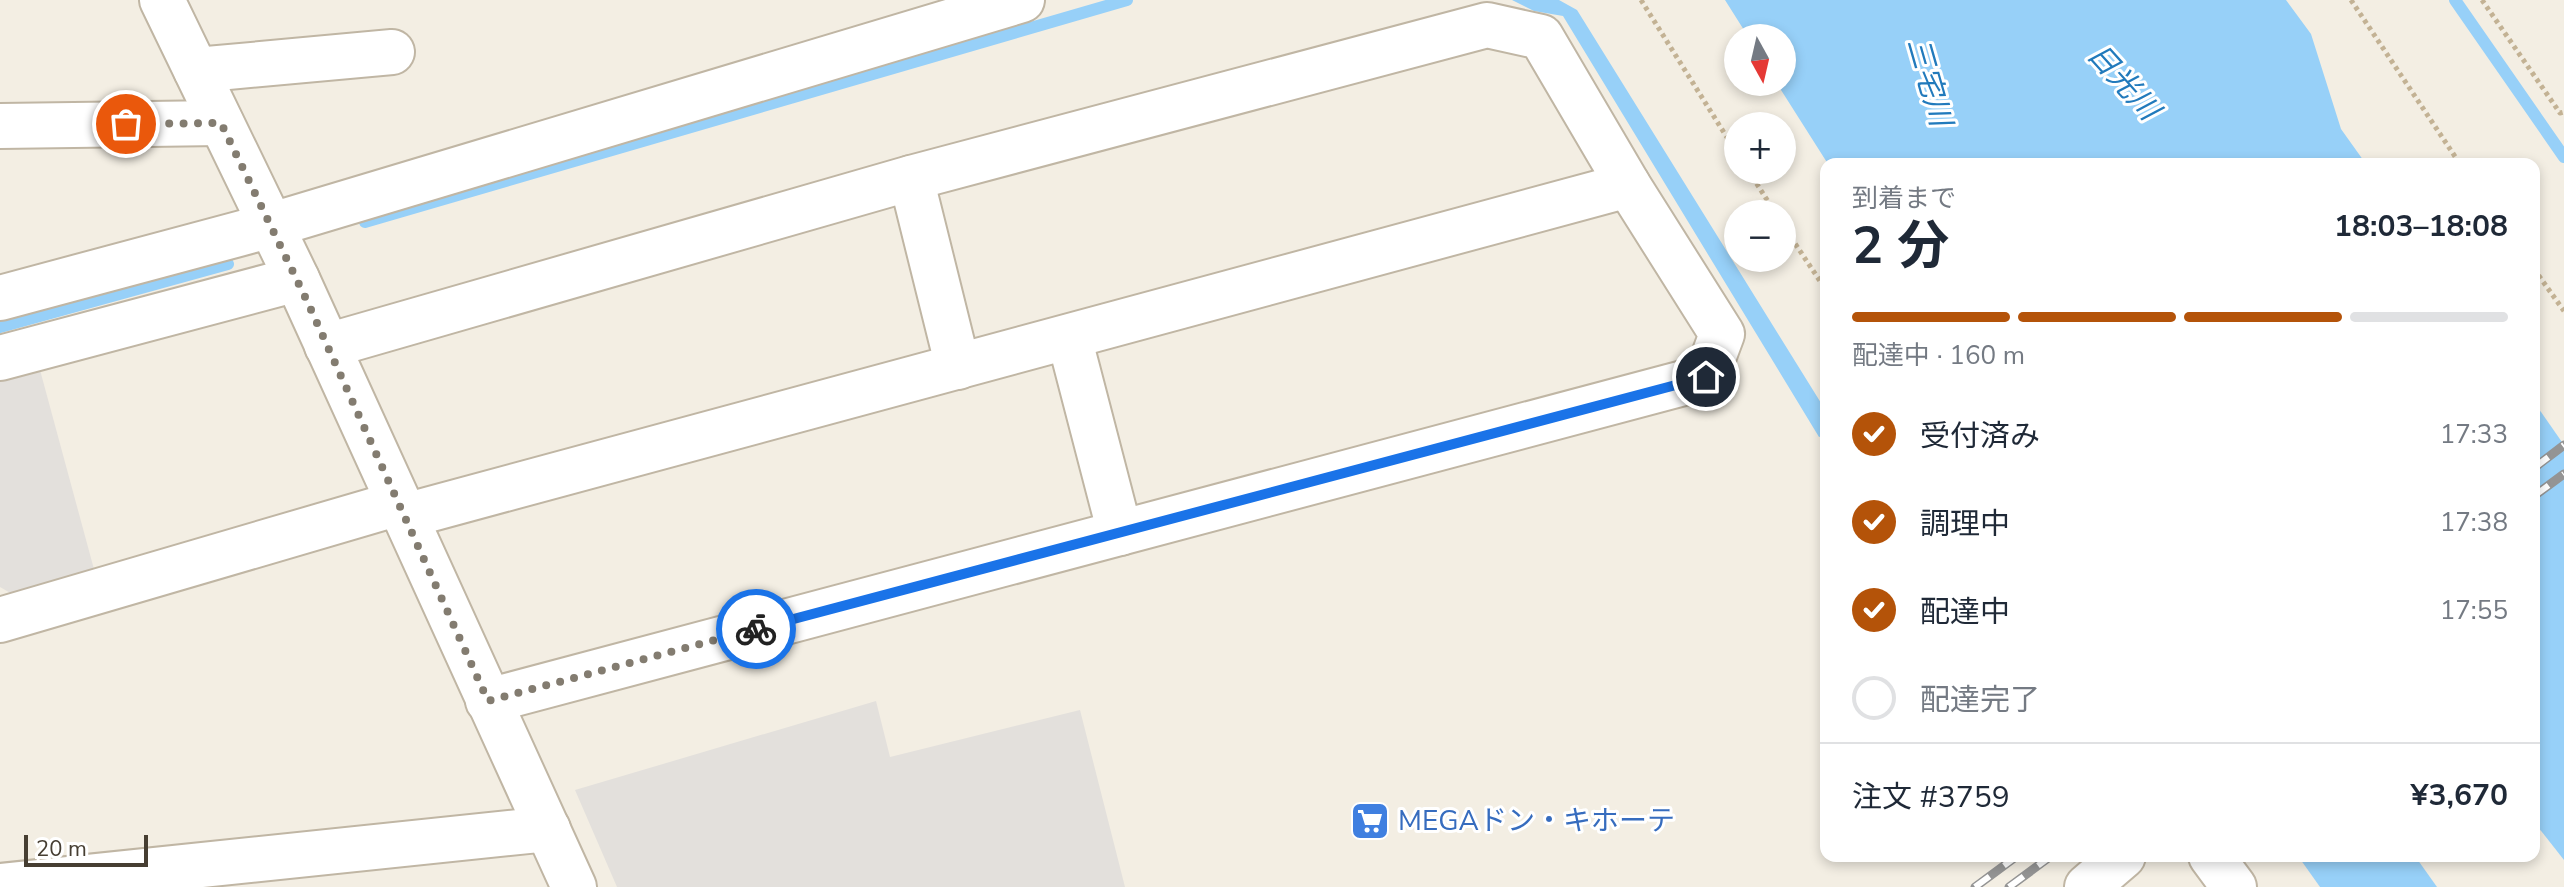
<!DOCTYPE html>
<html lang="ja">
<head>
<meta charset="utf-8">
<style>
	body { margin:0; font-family:"Nunito Sans","Noto Sans JP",sans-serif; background:#f2f2f3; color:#1f2937; height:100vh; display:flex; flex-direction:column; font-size:30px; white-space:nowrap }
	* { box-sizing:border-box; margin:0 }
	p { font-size:26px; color:#747a83 }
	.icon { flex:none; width:44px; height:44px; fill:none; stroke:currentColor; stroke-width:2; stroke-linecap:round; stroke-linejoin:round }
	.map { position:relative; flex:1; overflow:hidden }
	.sheet { position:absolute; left:1820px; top:158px; width:720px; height:704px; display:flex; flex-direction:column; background:#fff; border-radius:16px; box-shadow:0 4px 12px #0003 }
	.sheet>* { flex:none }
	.needle { width:52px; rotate:172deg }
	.controls { position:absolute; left:1724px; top:24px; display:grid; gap:16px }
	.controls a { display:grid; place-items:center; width:72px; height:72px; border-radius:50%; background:#fff; box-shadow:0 4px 12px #0003; font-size:40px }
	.scale { position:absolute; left:24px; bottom:20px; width:124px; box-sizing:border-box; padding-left:8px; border:4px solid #463e32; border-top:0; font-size:22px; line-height:28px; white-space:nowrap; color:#463e32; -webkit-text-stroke:6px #fff; paint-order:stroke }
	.pin { position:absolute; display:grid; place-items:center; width:68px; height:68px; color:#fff; margin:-34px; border:4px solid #fff; border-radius:50%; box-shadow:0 2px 8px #0007 }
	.courier { position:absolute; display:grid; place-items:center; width:80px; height:80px; margin:-40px; border:6px solid #1a73e8; border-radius:50%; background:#fff; color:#222; box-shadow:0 2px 10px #0007 }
	.overview em { font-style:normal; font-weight:700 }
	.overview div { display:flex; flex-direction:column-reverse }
	.overview { display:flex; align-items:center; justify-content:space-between; height:136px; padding:0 32px }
	h1 { font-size:52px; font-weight:700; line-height:60px }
	.bar { display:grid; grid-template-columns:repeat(4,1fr); gap:12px 8px; align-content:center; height:96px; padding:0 32px }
	.bar i { height:10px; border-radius:6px; background:#e0e1e3 }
	.bar .current { background:#b45309 }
	.bar p { grid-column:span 4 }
	.line { display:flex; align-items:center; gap:20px; padding:0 32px; border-top:2px solid #e0e1e3 }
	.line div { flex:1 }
	ol { padding:0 32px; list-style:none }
	li { display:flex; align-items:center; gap:24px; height:88px }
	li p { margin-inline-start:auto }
	li .icon { padding:8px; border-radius:50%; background:#b45309; color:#fff; stroke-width:4 }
	li:last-child { color:#747a83 }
	li i { width:44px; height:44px; border:4px solid #e0e1e3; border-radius:50% }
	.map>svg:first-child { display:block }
	.parking { fill:#e3e0dc }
	.water { fill:#97d0f8 }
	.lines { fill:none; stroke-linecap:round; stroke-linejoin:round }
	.stream { stroke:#97d0f8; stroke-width:12 }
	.minor-casing { stroke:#c0b6a4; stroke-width:48 }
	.path { stroke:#c3b294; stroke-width:5; stroke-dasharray:4 4; stroke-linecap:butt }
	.minor { stroke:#fff; stroke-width:44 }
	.rail-casing { stroke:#949494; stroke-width:9 }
	.rail { stroke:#fff; stroke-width:6; stroke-dasharray:18; stroke-linecap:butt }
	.done { stroke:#837c70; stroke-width:8; stroke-dasharray:0 14.4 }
	.route { stroke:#1a73e8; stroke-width:10 }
	.labels { text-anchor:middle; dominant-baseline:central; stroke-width:6; stroke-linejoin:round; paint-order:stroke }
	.shop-label { font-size:28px; fill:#366cbe; stroke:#fff; text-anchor:start }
	.water-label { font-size:30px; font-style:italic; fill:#217abc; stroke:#fff }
</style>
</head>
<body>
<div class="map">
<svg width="2564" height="887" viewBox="0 0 2564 887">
	<rect width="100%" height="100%" fill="#f3eee3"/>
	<!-- parking -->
	<g class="parking">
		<polygon points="40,370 95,573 14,595 0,587 0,381"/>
		<polygon points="876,701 890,757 1080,710 1125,887 617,887 575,790"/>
	</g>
	<!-- water -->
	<g class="water">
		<polygon points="1512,0 1559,0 1577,10 1826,411 1826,435 1819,437 1563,16 1534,11"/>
		<polygon points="1725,0 2286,0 2311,34 2341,129 2366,164 1828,164 1776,82 1782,82 1782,38 1749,38"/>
		<polygon points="2534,402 2564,445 2564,860 2534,822"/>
		<polygon points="2298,856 2415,856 2437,887 2320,887"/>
	</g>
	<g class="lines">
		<!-- stream -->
		<g class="stream">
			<polyline points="2455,0 2564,157"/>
			<polyline points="365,222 1127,0"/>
			<polyline points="0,327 228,264"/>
		</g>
		<defs>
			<g id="minor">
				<polyline points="162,0 297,279 574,887"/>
				<polyline points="196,70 392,52"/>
				<polyline points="0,126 221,123"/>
				<polyline points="911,178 958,367"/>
				<polyline points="0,298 272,225 1022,0"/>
				<polyline points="1069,337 1120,533"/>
				<polyline points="327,346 911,178 1487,25 1541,37 1628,185 1722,334 1706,377 488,701"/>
				<polyline points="0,358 297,279"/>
				<polyline points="405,516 1628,185"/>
				<polyline points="0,620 399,503"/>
				<polyline points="2211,856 2234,887"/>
				<polyline points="0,886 548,829"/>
				<polyline points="2087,887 2123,856"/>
			</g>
		</defs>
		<!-- minor casing -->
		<use href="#minor" class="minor-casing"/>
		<!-- path -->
		<g class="path">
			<polyline points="1641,0 1738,155"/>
			<polyline points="2351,0 2460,164"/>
			<polyline points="2482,0 2560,113 2564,112"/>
			<polyline points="1748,170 1776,214"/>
			<polyline points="1782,224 1826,290"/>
			<polyline points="2534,269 2564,311"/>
		</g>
		<!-- minor -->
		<use href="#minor" class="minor"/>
		<defs>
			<g id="rail">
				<polyline points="2534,468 2564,445"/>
				<polyline points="2534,496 2564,474"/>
				<polyline points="1975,887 2017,856"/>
				<polyline points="2009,887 2051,856"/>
			</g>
		</defs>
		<!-- rail casing -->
		<use href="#rail" class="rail-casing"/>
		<!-- rail -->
		<use href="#rail" class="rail"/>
	</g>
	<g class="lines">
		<!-- done -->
		<polyline class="done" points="126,124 221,123 307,301 488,701 756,629"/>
		<!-- route -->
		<polyline class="route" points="756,629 1706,377"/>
	</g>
	<!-- icons -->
	<defs>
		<symbol id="supermarket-square" viewBox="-11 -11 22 22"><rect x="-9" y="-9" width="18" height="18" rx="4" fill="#3f7fe0" stroke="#fff"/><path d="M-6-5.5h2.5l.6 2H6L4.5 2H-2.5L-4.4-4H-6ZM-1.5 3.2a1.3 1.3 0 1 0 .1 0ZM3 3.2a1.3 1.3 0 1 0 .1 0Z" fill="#fff"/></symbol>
	</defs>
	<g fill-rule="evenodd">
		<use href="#supermarket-square" x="1348" y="799" width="44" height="44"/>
	</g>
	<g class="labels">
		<!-- shop labels -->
		<g class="shop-label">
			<text x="1398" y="821">MEGAドン・キホーテ</text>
		</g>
		<!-- water labels -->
		<g class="water-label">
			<text transform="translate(1929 82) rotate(74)">三宅川</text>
			<text transform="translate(2123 82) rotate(48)">日光川</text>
		</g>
	</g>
</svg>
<div class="controls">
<a><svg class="needle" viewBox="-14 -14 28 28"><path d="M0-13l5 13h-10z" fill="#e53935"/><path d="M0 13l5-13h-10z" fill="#747a83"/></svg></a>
<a>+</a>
<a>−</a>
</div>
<div class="scale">20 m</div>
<div class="pin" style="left:126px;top:124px;background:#ea580c"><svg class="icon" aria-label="bag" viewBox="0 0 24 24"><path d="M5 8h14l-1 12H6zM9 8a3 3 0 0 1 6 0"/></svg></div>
<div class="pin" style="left:1706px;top:377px;background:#1f2937"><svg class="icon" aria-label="home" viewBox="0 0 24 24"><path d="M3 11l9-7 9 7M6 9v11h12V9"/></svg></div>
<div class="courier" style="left:756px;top:629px"><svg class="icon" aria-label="bike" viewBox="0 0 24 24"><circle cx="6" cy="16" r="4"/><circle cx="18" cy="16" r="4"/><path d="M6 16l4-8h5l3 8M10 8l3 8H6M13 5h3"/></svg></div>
<section class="sheet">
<div class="overview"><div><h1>2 分</h1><p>到着まで</p></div><em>18:03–18:08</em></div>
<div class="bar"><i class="current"></i><i class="current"></i><i class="current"></i><i></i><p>配達中 · 160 m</p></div>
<ol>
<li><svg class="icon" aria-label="check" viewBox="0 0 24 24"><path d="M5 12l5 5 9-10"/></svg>受付済み<p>17:33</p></li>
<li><svg class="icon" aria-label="check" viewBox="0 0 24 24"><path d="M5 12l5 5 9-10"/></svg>調理中<p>17:38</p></li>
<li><svg class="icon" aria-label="check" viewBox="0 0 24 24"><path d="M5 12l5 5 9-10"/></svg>配達中<p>17:55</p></li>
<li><i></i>配達完了</li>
</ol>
<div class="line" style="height:104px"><div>注文 #3759</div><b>¥3,670</b></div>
</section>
</div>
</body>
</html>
